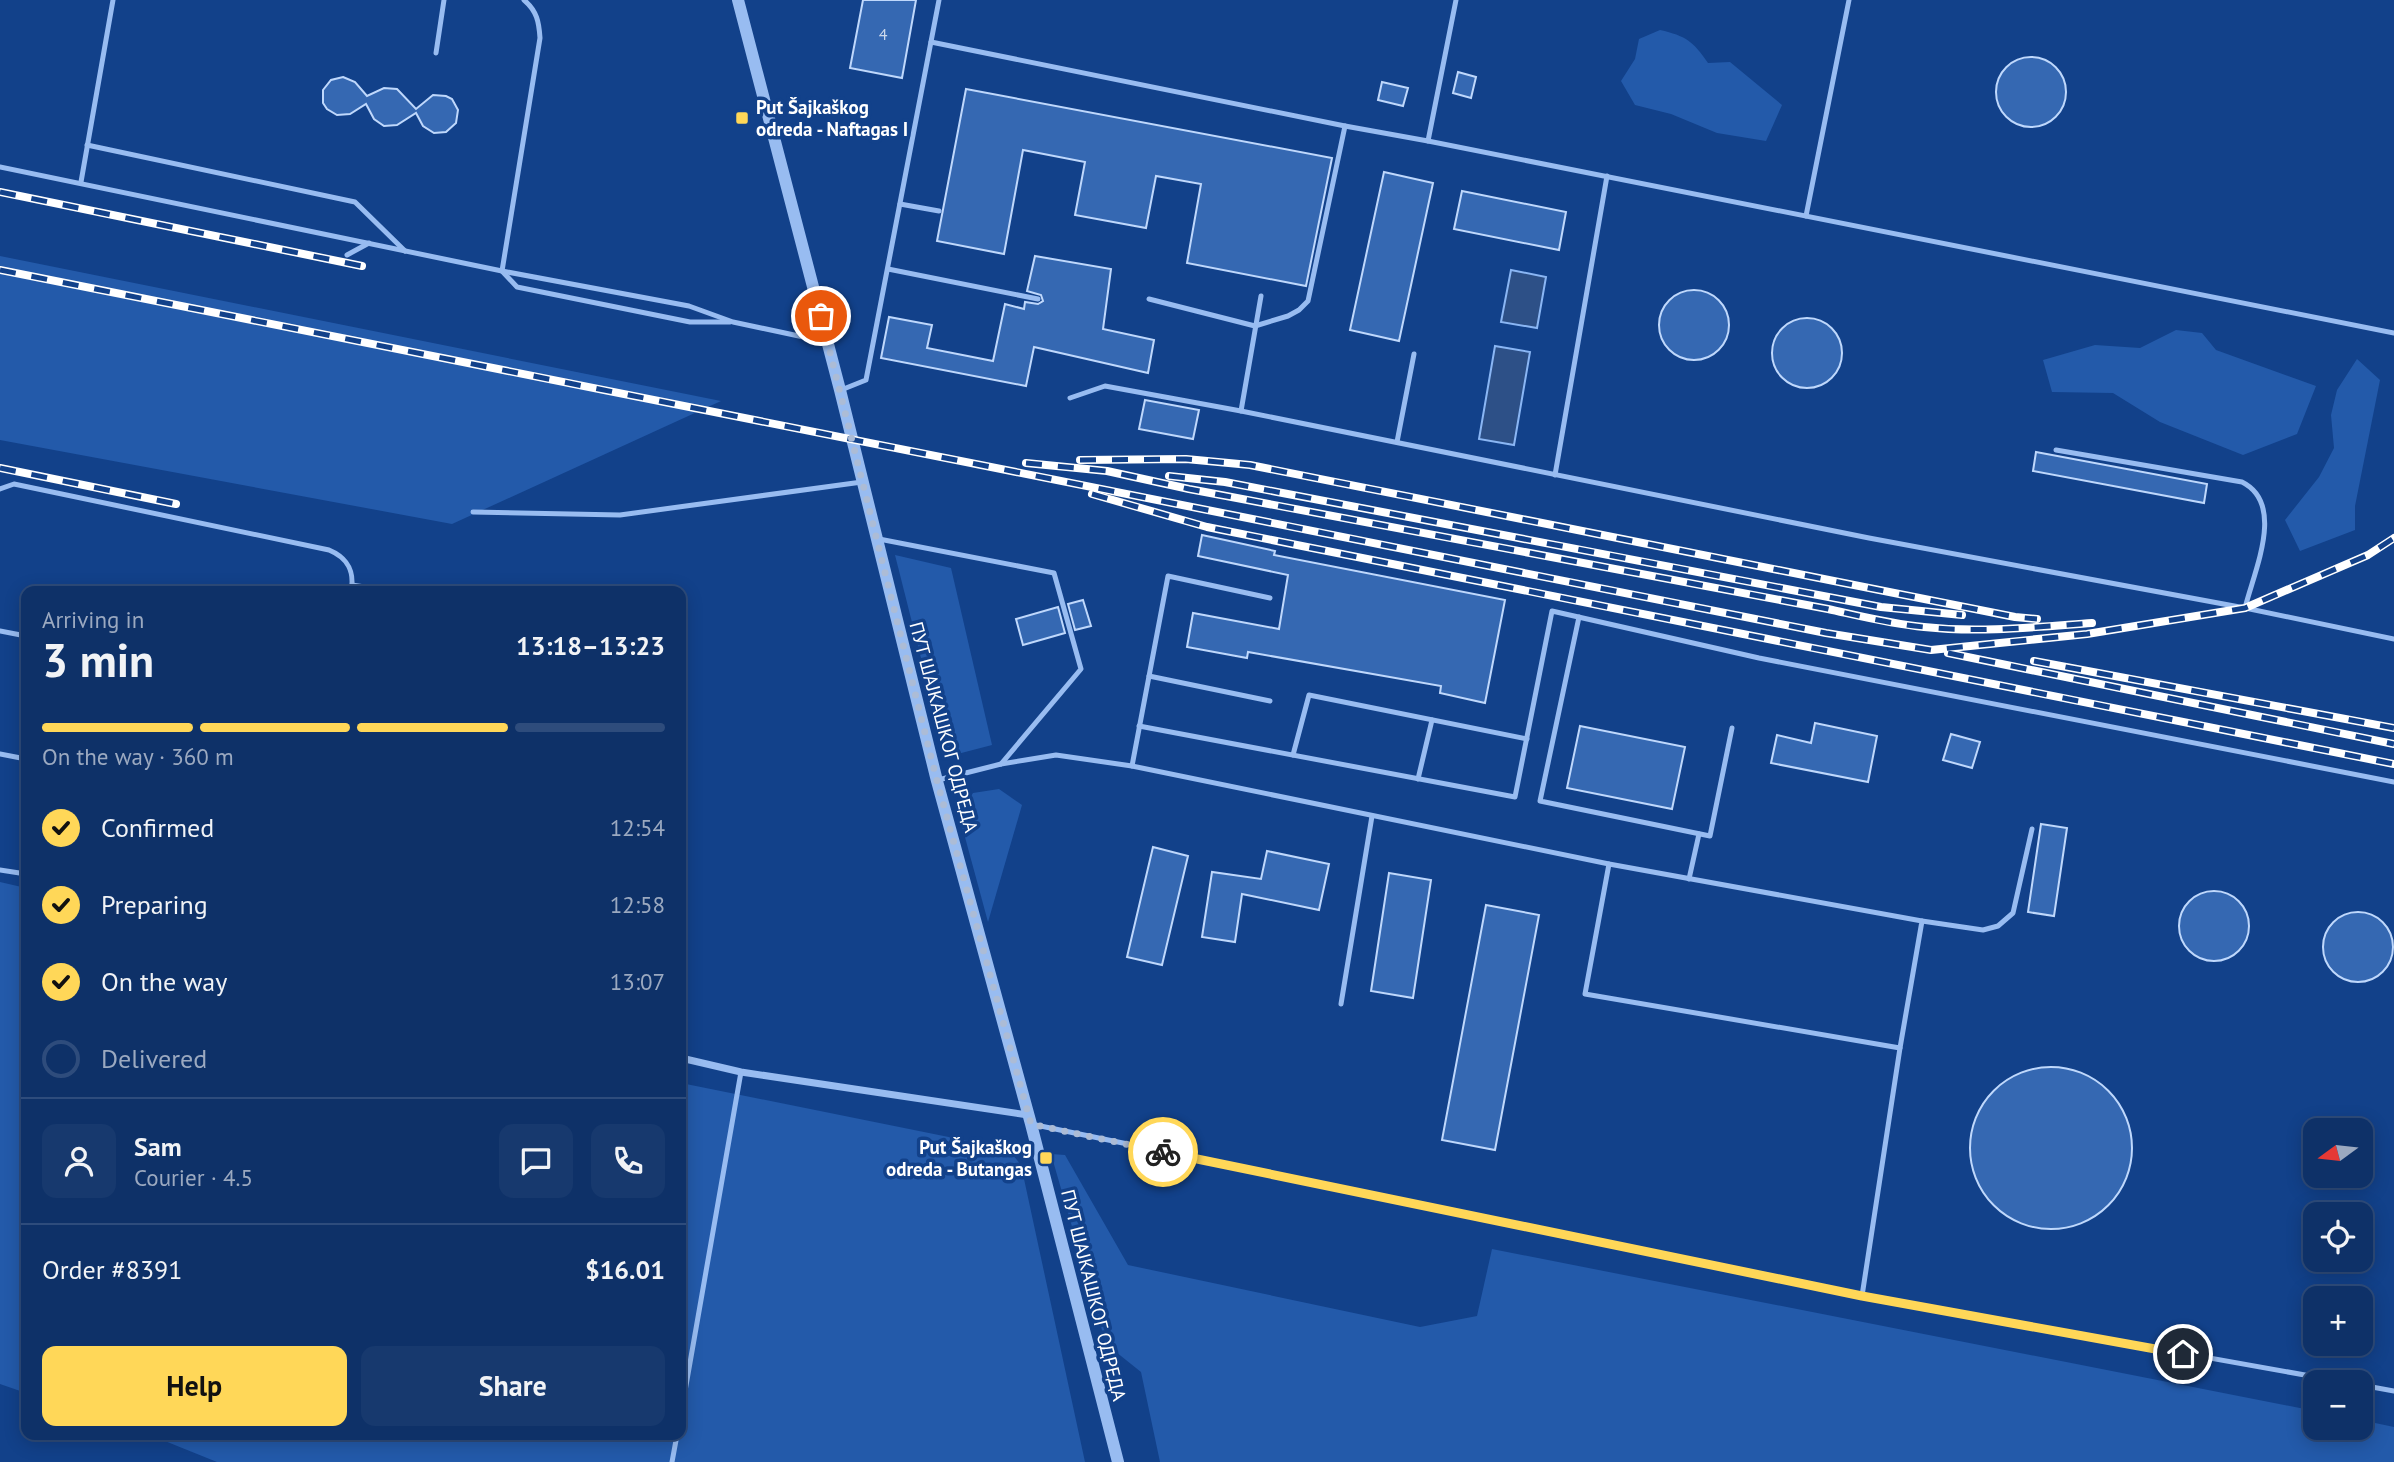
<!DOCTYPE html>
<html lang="en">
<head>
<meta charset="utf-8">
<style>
	body { margin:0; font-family:"PT Sans",sans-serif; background:#17396e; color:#f1f3f6; height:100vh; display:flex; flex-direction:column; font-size:26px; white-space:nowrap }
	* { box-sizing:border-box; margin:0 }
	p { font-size:23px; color:#9ba9c0 }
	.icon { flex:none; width:38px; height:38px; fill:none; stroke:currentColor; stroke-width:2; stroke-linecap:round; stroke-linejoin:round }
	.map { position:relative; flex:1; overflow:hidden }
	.details { position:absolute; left:21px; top:586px; width:665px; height:854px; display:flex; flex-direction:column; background:#0e3168; border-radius:14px; box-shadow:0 4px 18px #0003,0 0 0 2px #2e4c7c }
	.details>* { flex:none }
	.needle { width:46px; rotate:255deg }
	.buttons { position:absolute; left:2303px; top:1118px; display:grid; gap:14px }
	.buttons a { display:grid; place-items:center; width:70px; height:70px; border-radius:14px; background:#0e3168; box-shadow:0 4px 18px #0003,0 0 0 2px #2e4c7c; font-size:35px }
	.pin { position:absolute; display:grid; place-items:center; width:60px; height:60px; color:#fff; margin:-30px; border:4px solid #fff; border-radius:50%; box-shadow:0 2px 7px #0007 }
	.courier { position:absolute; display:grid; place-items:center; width:70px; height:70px; margin:-35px; border:5px solid #ffd758; border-radius:50%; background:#fff; color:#222; box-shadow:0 2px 9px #0007 }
	.summary em { font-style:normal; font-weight:800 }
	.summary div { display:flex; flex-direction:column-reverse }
	.summary { display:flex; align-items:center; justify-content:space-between; height:119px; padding:0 21px }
	h1 { font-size:46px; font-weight:800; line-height:52px }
	.bar { display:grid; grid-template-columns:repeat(4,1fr); gap:10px 7px; align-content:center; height:84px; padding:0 21px }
	.bar i { height:9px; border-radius:5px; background:#2e4c7c }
	.bar .on { background:#ffd758 }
	.bar p { grid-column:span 4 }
	.line { display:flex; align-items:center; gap:18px; padding:0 21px; border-top:2px solid #2e4c7c }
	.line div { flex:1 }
	.round { display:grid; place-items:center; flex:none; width:74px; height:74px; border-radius:14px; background:#17396e }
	ol { padding:0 21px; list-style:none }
	li { display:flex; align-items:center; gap:21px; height:77px }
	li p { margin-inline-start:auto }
	li .icon { padding:7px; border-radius:50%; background:#ffd758; color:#111; stroke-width:4 }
	li:last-child { color:#9ba9c0 }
	li i { width:38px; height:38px; border:4px solid #2e4c7c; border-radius:50% }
	.action { display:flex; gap:14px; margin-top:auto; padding:14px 21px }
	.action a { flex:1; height:80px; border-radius:14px; background:#ffd758; color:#111; font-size:28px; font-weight:800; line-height:80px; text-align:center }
	.action a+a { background:#17396e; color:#f1f3f6 }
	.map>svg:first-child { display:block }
	.green { fill:#235aaa }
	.water { fill:#2d5087; stroke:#8ab6f4; stroke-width:2 }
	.building { fill:#3568b2; stroke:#bfd8fc; stroke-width:2 }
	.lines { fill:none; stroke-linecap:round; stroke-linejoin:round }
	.service { stroke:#98bcf1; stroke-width:5 }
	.minor { stroke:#98bcf1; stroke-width:7 }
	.tertiary { stroke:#98bcf1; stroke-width:12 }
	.rail-casing { stroke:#fff; stroke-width:8 }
	.rail { stroke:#12418a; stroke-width:5; stroke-dasharray:16; stroke-linecap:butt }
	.done { stroke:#acbcd6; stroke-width:7; stroke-dasharray:0 12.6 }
	.route { stroke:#ffd758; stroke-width:9 }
	.poi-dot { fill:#ffd758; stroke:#12418a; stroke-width:2.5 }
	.labels { text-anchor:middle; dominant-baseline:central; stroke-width:7; stroke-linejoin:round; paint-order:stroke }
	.number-label { font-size:16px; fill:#ccd9ec }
	.poi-label { font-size:19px; font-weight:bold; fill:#fff; stroke:#12418a; text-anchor:start }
	.street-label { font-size:19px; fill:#fff; stroke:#12418a }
</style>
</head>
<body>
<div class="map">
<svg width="2394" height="1462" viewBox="0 0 2394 1462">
	<rect width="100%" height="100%" fill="#12418a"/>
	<!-- green -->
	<g class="green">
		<path d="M1660 30C1686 36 1693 41 1708 63L1730 62 1782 105 1766 141 1717 133 1671 114 1635 105 1621 81 1635 59 1639 39Z"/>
		<polygon points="0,256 721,401 452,524 0,440"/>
		<polygon points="2176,330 2202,333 2216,350 2316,386 2297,434 2243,455 2160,422 2113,393 2052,392 2043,360 2095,345 2140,348"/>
		<polygon points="2357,359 2380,380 2355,506 2355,530 2300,551 2285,520 2319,477 2334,448 2331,415 2337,390"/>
		<polygon points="895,555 951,568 992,745 946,757"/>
		<polygon points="999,789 1022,805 988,922 959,815 973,793"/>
		<polygon points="0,882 26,888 26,1393 0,1384"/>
		<polygon points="681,1083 1008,1149 1021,1165 1085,1462 217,1462 150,1435 681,1435"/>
		<polygon points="1051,1154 1065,1155 1128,1265 1420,1327 1477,1316 1492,1249 2315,1411 2315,1428 2361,1428 2361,1420 2394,1427 2394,1462 1160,1462 1141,1372 1106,1344"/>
	</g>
	<!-- water -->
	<g class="water">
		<polygon points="1511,270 1546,277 1537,328 1501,322"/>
		<polygon points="1495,346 1530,352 1514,445 1479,439"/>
	</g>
	<!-- building -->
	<g class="building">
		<polygon points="863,0 916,0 902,78 850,68"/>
		<circle cx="2031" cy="92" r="35"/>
		<polygon points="1458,72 1476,77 1471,98 1453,93"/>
		<polygon points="343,77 355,82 367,96 384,88 397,89 416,109 433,95 446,96 452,99 458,110 456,123 446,132 434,133 423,126 416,113 397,125 384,126 374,119 366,104 350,114 337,115 327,109 323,103 323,90 331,80"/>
		<polygon points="1382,82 1408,88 1403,106 1378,100"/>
		<polygon points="966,89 1332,158 1306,286 1187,263 1201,184 1156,176 1146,228 1075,215 1085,162 1023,150 1004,254 937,241"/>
		<polygon points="1384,172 1433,183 1399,341 1350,330"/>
		<polygon points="1462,191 1566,212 1559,250 1454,229"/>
		<polygon points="1035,256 1111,269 1103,329 1154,340 1148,373 1034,347 1026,386 881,358 889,317 932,325 927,348 993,361 1005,304 1024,309 1025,302 1038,304 1043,301 1041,295 1027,291"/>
		<circle cx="1694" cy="325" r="35"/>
		<circle cx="1807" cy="353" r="35"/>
		<polygon points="1145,400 1199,410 1193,439 1139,429"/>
		<polygon points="2036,452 2207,484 2204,503 2033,471"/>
		<polygon points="1202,535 1275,551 1274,555 1505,600 1485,703 1440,693 1441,686 1248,652 1247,658 1187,647 1193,613 1279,629 1288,575 1198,556"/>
		<polygon points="1083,600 1091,626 1075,630 1068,604"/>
		<polygon points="1058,607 1065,633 1023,645 1016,619"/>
		<polygon points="1815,723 1877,736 1868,782 1771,763 1777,735 1811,743"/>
		<polygon points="1580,726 1685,747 1672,809 1567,788"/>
		<polygon points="1951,734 1980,742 1972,768 1943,760"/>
		<polygon points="2041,824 2067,828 2054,916 2028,912"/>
		<polygon points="1153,847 1188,856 1162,965 1127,957"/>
		<polygon points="1267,851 1329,864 1319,910 1242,894 1235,942 1202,937 1212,872 1261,879"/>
		<polygon points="1389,873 1431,880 1413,998 1371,991"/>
		<circle cx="2214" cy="926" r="35"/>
		<polygon points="1486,905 1539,915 1495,1150 1442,1140"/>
		<circle cx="2358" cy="947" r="35"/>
		<circle cx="2051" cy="1148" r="81"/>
	</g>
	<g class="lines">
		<!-- service -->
		<g class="service">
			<polyline points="931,42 1345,126 1428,141 2394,333"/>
			<polyline points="436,53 444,0"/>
			<polyline points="1428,141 1456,0"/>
			<polyline points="87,145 355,202 405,251"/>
			<polyline points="0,167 502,271 689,306 733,322 827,342"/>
			<polyline points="81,182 113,0"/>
			<polyline points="900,204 939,211"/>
			<polyline points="1806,216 1849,0"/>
			<polyline points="347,255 369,243"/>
			<polyline points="888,269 1038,299"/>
			<path d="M502 271 540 38C539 22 537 11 524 0"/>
			<polyline points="502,271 517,287 690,322 730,322"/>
			<polyline points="1149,299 1255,326 1288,316 1299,310 1308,301 1345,126"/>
			<polyline points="841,390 866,380 939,0"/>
			<polyline points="1070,398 1105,386 1241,411 1869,538 2245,608 2394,639"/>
			<polyline points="1241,411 1261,296"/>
			<polyline points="1397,442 1414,354"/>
			<path d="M2056 450 2242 482C2286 504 2254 571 2245 608"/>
			<polyline points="1555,475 1607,176"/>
			<path d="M0 489 14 484 329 550C348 558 355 571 351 592"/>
			<polyline points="473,512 620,515 862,482"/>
			<polyline points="879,539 1054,573 1081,669 1001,764"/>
			<polyline points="352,585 396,592"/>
			<polyline points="1579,617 1540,801 1710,836 1732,728"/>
			<polyline points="0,631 26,636"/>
			<polyline points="1149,676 1270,701"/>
			<polyline points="1139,726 1515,797 1552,611 1759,658 2394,782"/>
			<polyline points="0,754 26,759"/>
			<polyline points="1293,755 1309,695 1527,739"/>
			<polyline points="1132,766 1168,576 1270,598"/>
			<polyline points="1418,779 1432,720"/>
			<polyline points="938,780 1001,764 1056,755 1132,766 1609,864 1922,921 1900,1048 1862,1296"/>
			<polyline points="1609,864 1585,994 1900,1048"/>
			<polyline points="0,870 26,874"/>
			<polyline points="1689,879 1699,834"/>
			<polyline points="1922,921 1983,930 1998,926 2013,913 2032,829"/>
			<polyline points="1341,1004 1372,816"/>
			<polyline points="1031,1124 1862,1296 2344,1382"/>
			<polyline points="2361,1385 2394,1391"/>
			<polyline points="681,1414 741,1072"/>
			<polyline points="672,1462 677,1435"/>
		</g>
		<!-- minor -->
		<polyline class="minor" points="681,1058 741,1072 1028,1115"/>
		<!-- tertiary -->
		<polyline class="tertiary" points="738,0 840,390 937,781 1031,1124 1118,1462"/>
		<defs>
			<g id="rail">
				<polyline points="0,192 362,266"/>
				<polyline points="0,270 1826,633 1931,650 2087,634 2245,608 2368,555 2394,538"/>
				<polyline points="1080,460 1186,459 1250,465 2015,617 2037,619"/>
				<path d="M1026 463 1107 471 1189 489 1828 609C1860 616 1891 624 1924 627 1979 633 2036 627 2092 623"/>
				<polyline points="0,468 176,504"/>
				<polyline points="1169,476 1225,482 1881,607 1962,615"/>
				<polyline points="1092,494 1207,527 2394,764"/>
				<polyline points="1948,653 2394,744"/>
				<polyline points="2034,661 2394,728"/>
			</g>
		</defs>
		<!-- rail casing -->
		<use href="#rail" class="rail-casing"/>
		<!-- rail -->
		<use href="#rail" class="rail"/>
	</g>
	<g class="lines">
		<!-- done -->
		<polyline class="done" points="821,316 937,781 1031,1124 1163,1152"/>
		<!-- route -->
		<polyline class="route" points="1163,1152 1862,1296 2183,1354"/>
	</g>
	<!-- markers -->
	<g class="poi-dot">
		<rect x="735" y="111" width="14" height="14" rx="3.5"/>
		<rect x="1039" y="1151" width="14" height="14" rx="3.5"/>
	</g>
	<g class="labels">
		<!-- number labels -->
		<g class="number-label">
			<text x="883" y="34">4</text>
		</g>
		<!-- poi labels -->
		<g class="poi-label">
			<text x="756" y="107">Put Šajkaškog<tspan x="756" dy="22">odreda - Naftagas I</tspan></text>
			<text x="1032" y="1147" text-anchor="end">Put Šajkaškog<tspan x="1032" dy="22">odreda - Butangas</tspan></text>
		</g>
		<!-- street labels -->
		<g class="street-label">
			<text transform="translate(944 727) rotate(75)">ПУТ ШАЈКАШКОГ ОДРЕДА</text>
			<text transform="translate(1094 1295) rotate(76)">ПУТ ШАЈКАШКОГ ОДРЕДА</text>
		</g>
	</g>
</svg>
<div class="buttons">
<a><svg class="needle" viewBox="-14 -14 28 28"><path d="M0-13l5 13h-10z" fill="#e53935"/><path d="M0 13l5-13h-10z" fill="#9ba9c0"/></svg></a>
<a><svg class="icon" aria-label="locate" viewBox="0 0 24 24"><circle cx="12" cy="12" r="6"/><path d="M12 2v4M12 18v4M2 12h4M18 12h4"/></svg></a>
<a>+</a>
<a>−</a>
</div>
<div class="pin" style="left:821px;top:316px;background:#ea580c"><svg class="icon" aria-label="bag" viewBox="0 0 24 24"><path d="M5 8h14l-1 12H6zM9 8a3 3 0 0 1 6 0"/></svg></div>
<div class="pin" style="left:2183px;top:1354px;background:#1f2937"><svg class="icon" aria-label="home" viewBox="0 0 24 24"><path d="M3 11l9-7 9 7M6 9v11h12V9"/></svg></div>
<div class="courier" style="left:1163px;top:1152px"><svg class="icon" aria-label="bike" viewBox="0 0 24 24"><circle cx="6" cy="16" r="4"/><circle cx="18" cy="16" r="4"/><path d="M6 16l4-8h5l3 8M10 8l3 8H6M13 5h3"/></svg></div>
<section class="details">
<div class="summary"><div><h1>3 min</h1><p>Arriving in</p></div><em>13:18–13:23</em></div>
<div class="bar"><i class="on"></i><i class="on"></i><i class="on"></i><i></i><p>On the way · 360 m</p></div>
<ol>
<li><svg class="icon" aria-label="check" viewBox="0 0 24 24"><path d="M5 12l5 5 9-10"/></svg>Confirmed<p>12:54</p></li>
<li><svg class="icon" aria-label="check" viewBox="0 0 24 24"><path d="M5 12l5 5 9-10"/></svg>Preparing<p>12:58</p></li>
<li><svg class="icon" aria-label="check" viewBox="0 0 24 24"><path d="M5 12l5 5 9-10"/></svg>On the way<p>13:07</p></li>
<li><i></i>Delivered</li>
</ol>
<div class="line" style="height:126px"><a class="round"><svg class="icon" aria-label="person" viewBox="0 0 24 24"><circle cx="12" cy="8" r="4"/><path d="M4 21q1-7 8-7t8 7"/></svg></a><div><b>Sam</b><p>Courier · 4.5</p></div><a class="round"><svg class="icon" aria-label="chat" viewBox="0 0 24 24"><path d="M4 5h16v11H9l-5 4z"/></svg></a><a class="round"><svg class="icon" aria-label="phone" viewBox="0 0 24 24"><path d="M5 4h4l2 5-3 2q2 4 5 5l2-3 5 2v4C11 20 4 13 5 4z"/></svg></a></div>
<div class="line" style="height:91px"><div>Order #8391</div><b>$16.01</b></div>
<div class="action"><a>Help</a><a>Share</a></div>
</section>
</div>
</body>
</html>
